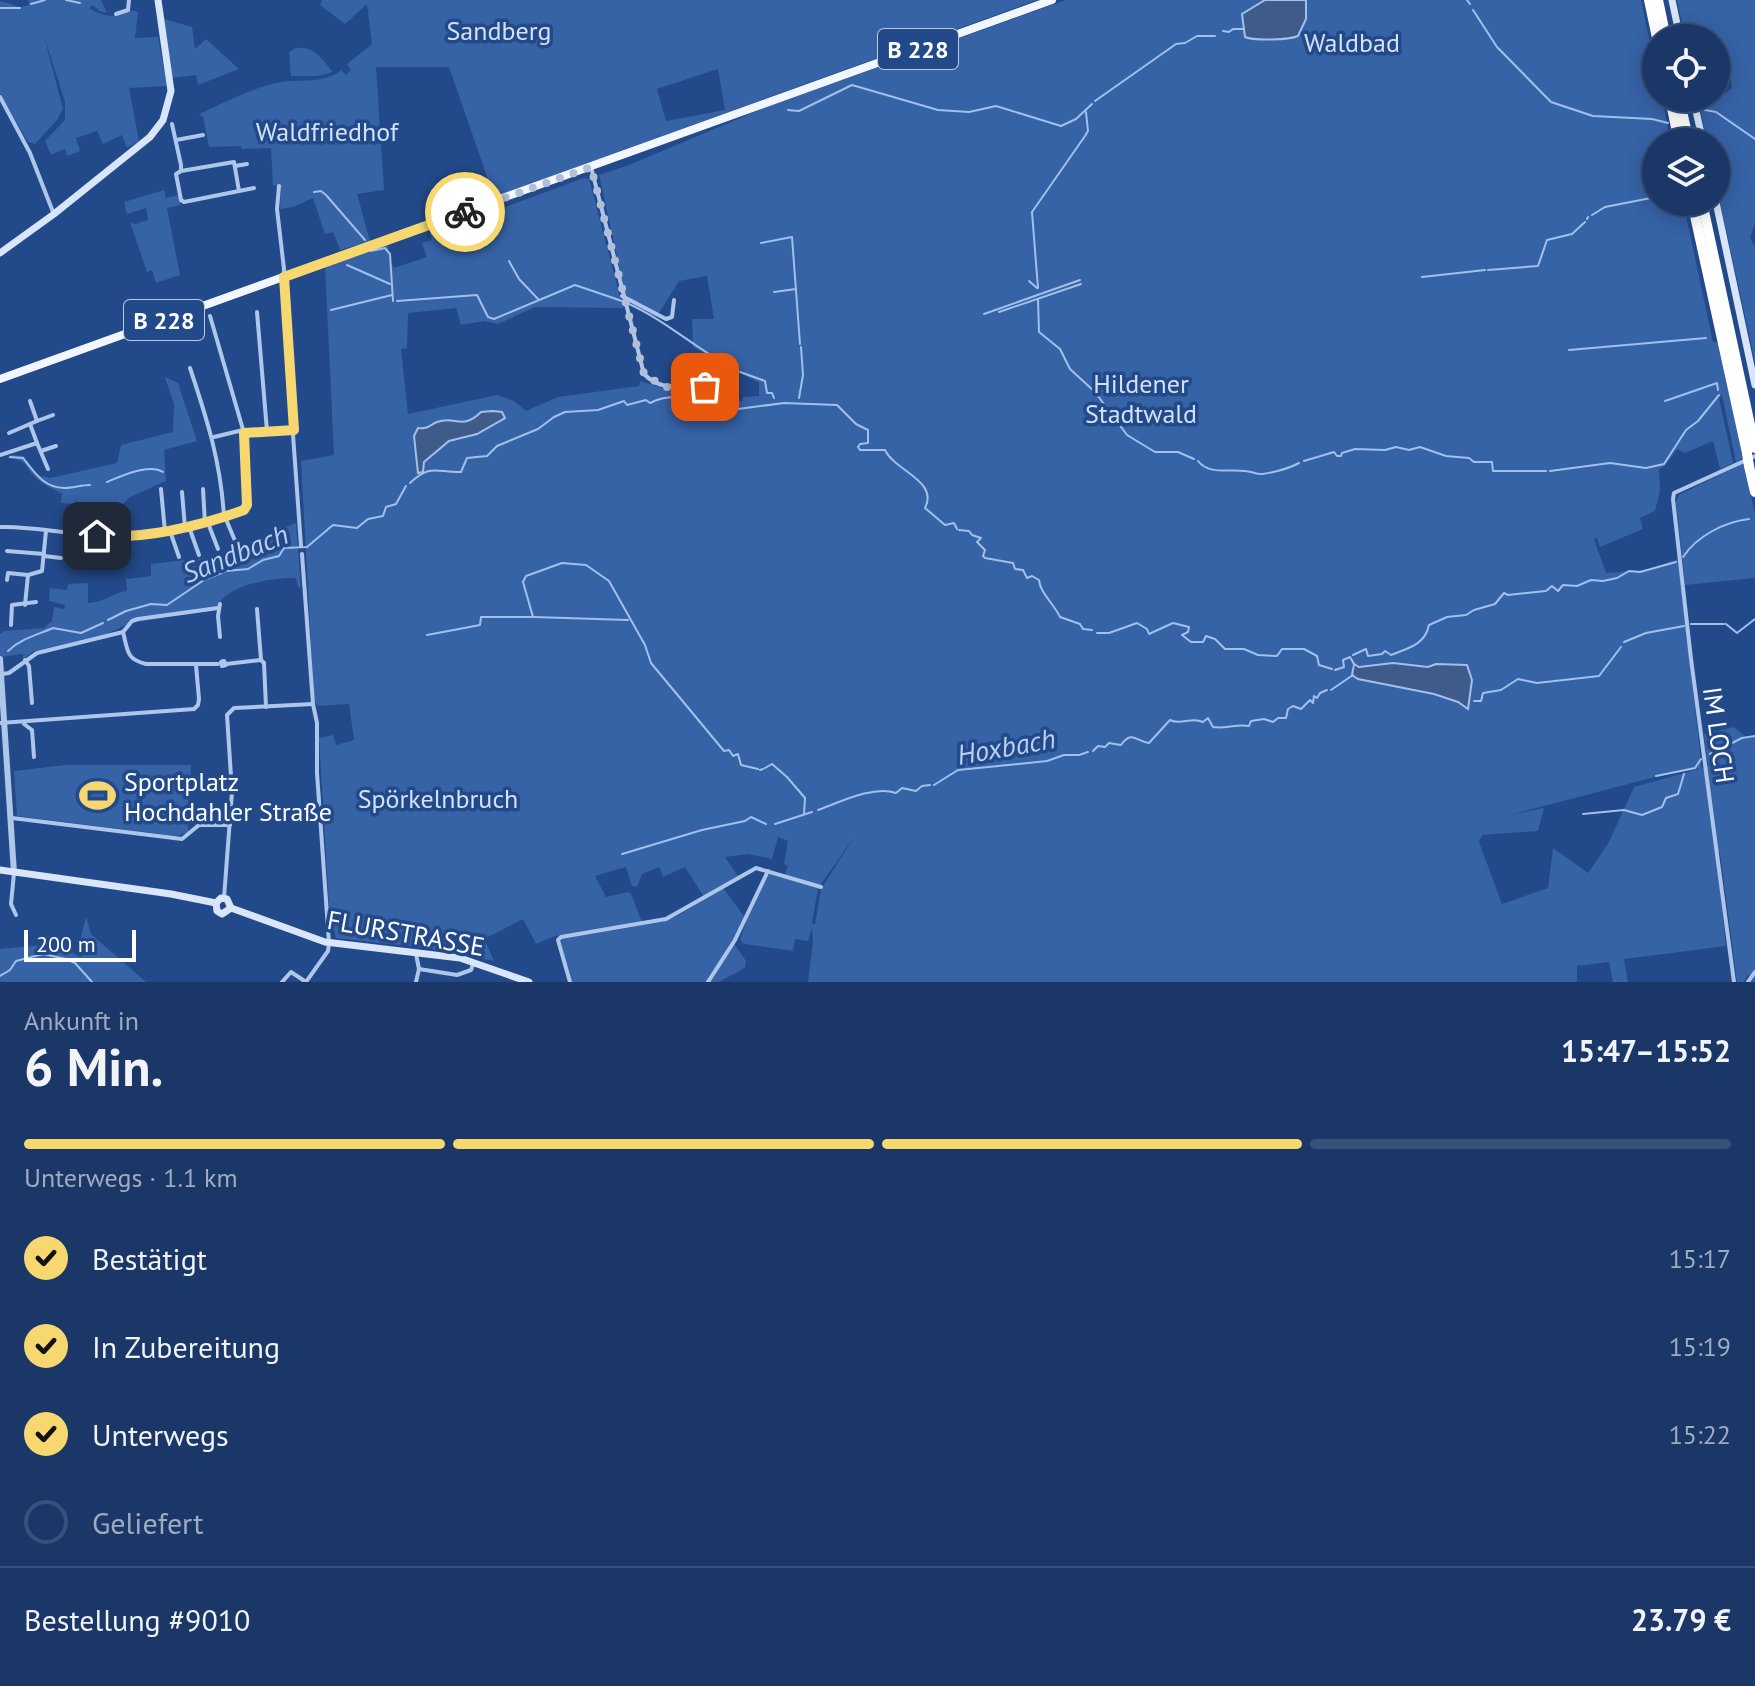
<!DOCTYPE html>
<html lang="de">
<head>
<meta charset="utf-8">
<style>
	body { margin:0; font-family:"PT Sans",sans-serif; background:#233f6d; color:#f1f3f6; height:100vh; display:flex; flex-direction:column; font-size:30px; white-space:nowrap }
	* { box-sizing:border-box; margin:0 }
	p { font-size:26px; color:#9facc0 }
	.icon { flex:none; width:44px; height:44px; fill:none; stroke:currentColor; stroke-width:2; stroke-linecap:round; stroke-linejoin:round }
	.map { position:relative; height:982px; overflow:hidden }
	.side { display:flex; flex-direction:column; background:#1a3767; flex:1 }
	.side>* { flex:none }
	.fabs { position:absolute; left:1642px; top:24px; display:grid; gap:16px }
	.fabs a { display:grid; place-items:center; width:88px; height:88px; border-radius:50%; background:#1a3767; box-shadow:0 4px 20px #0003,0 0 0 2px #38517b; font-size:40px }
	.scale { position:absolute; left:24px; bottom:20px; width:112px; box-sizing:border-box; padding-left:8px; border:4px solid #fff; border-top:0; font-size:22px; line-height:28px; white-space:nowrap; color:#fff; -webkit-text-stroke:6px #224989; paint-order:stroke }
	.pin { position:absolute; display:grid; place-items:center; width:68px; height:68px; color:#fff; margin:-34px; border-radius:16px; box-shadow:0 4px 12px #0006 }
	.courier { position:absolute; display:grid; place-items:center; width:80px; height:80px; margin:-40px; border:6px solid #f6d770; border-radius:50%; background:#fff; color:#222; box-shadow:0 2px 10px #0007 }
	.head em { font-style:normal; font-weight:600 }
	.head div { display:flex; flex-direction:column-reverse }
	.head { display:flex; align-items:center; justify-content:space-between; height:136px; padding:0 24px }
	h1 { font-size:52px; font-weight:600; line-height:60px }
	.bar { display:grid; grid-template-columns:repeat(4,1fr); gap:12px 8px; align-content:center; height:96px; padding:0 24px }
	.bar i { height:10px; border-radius:6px; background:#38517b }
	.bar .on { background:#f6d770 }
	.bar p { grid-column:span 4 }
	.line { display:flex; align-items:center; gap:20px; padding:0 24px; border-top:2px solid #38517b }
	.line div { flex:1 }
	ol { padding:0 24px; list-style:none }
	li { display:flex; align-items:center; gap:24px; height:88px }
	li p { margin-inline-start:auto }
	li .icon { padding:8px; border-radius:50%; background:#f6d770; color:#111; stroke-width:4 }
	li:last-child { color:#9facc0 }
	li i { width:44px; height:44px; border:4px solid #38517b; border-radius:50% }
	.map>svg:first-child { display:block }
	.green { fill:#3662a6; fill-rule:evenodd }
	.water { fill:#3f5b89; stroke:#a2c0eb; stroke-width:2 }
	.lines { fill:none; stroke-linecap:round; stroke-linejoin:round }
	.stream { stroke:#a2c0eb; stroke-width:2 }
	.minor { stroke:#aec6ea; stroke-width:4 }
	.tertiary { stroke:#aec6ea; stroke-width:6 }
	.secondary { stroke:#d9e5f8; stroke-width:7 }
	.primary { stroke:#f2f6fe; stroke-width:8 }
	.motorway { stroke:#fff; stroke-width:10 }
	.motorway-bridge { stroke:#fff; stroke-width:10 }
	.done { stroke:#b2bfd6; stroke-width:8; stroke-dasharray:0 14.4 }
	.route { stroke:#f6d770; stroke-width:10 }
	.labels { text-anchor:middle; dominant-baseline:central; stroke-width:7; stroke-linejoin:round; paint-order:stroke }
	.shield { fill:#224989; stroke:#bdc8dc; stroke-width:2 }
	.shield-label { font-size:24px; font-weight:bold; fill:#fff }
	.park-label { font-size:26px; fill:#d2e1f7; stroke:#224989 }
	.street-label { font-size:26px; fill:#fff; stroke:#224989 }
	.poi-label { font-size:26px; fill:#fff; stroke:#224989; text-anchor:start }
	.water-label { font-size:28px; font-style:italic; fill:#bad0f1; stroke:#224989 }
</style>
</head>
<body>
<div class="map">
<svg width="1755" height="982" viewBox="0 0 1755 982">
	<rect width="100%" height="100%" fill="#224989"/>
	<!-- green -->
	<g class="green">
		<path d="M28 0H101L107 13 99 11 93 5 89 8C102 16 117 20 130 10L138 12 135 38 158 37 167 86 129 88 139 141 127 148 122 135 103 144 97 131 76 138 80 151 67 156 65 149 51 155 45 141 65 120V102L44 36 63 109 57 120 35 144 28 142 0 94V1L20 7 29 5Z"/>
		<path d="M322 0H1037L494 197 449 67H376L384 190 357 194 370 241 340 250 333 232 325 234 313 198 293 207 280 209 281 187 273 185 271 148 242 149 241 146 209 147 203 117 199 114C224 103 253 87 281 82 301 79 324 84 341 70L346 75 351 70 347 64 372 44 367 4 345 24 320 5ZM718 69 725 110 666 121 657 89Z"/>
		<path d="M1066 0H1265L1244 12 1242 19 1243 30 1260 38 1290 39C1306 30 1308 17 1306 0H1641L1656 71V98H1662L1671 142H1656V202H1683L1713 342H1718L1743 458 1736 462 1722 395 1719 398 1733 463 1720 469 1713 441 1685 453 1677 449 1665 466 1659 469 1660 491 1655 511 1640 518 1643 529 1600 547 1597 538 1594 539 1606 573 1645 570 1678 559 1702 769 1708 766 1704 734 1734 727 1747 738 1755 735V982H1751L1754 978 1748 975 1744 982H1737L1720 853 1716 854 1726 946 1624 959 1628 982H1613L1609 962 1577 966V982H808L813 941 812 928 808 941 795 939 793 951 744 944 740 940 750 910 770 872 818 888 812 924H815L821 889 855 836 819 887 785 875 788 866 784 864 788 841 778 837 772 859 748 854 725 857 738 876 704 897 685 867 663 877 659 867 642 874 637 887 632 886 626 867 595 876 606 897 628 892 631 894 642 922 555 936 536 944 523 919 486 938 483 936 494 961 426 948 336 938 329 906 319 738 333 735 336 745 354 740 349 704 318 706 314 701 301 461 334 455 325 265 388 243 390 262 394 268 427 257 422 243 432 240 429 229 452 220 459 224 584 178 589 179 623 308 535 307 498 324 485 321 461 325 456 308 408 313 407 348 401 349 408 414 497 395 514 401 526 411 558 397 639 386 640 381 669 390 709 391 716 396 721 410 722 400 742 401 743 397 759 396V383L693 347 692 319H714L707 276 679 281 659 313 626 297 599 175 629 165 769 106ZM1393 663 1428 667 1436 664 1467 665 1472 680 1468 709 1452 699 1406 686 1358 679 1352 675V665L1374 667ZM1702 768 1634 787 1608 844 1588 873 1553 848 1548 888 1502 904 1479 842 1482 835 1538 831 1544 808 1510 815 1655 777Z"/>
		<polygon points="1677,0 1755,0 1755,223 1750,238 1755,247 1755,362 1716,183 1716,142 1707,142 1698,98 1705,98 1711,104 1732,88 1731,80 1726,77 1719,79 1716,86 1716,38 1685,38"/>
		<polygon points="164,19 192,27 195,49 206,39 239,69 198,85 196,75 172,78"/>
		<path d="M296 48C315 46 321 58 333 72L318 76H291L289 52Z"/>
		<polygon points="164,190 166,198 178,195 181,205 167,208 180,275 156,283 152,270 147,272 130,222 135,224 148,220 146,208 127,214 124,202"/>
		<path d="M165 377 178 383 197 441 164 450 166 481 130 497 116 512V533L111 534V520L103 515 88 514V508L76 501 74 504 61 503 62 494C53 489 40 483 33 475 22 462 27 461 7 458L11 455 24 456 37 475 50 478 117 463 121 445 173 432 174 404Z"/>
		<polygon points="1744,463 1755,514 1755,578 1685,585 1676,502 1679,495"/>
		<path d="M296 523 301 587 298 588 296 578C274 577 222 585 216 610L130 623 107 634 34 651 23 659V654L0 657V634L4 631 44 628 52 621 54 607 64 609 65 605 49 601 50 588 67 590 68 584 88 583V603C102 603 113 593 127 591L126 579 151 576V564L211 557Z"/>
		<polygon points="66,765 191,765 188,832 177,836 17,816 14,771"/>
		<polygon points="723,888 744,916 733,942 746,961 745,968 719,982 711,982 709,979 707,982 571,982 561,943 562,939 662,922 679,915"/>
		<polygon points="86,917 91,934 146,982 0,982 0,949 54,944 81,957 88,945 81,937"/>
	</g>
	<!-- water -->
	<g class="water">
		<path d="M1265 0H1306V19L1298 36C1289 40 1254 41 1245 37L1242 14Z"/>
		<path d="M493 411 502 412 505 418 477 434 449 441 424 462 423 472 418 473 414 436 418 428C428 429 428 426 437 422 455 415 462 431 481 412Z"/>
		<polygon points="1393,663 1428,667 1436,664 1467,665 1472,680 1468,709 1458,702 1434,694 1358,679 1352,675 1354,664 1359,667"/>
	</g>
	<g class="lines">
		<!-- stream -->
		<g class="stream">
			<polyline points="66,0 80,3"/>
			<polyline points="1467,0 1470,4"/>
			<polyline points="31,4 45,0"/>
			<polyline points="0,8 20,8"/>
			<polyline points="1473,10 1497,47 1551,102 1593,116 1652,119 1668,123"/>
			<polyline points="1223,31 1229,32 1233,29 1243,29"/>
			<polyline points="1095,101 1176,44 1185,43 1197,36 1215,36"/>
			<polyline points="788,110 799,111 852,85 938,110 969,112 996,106 1061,126 1076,119 1092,104"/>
			<polyline points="1705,110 1716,112 1755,139"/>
			<polyline points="314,192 321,191 326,195 365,240"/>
			<polyline points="1592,215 1605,207 1656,197"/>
			<polyline points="1587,219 1588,217"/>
			<polyline points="761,243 792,237 800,344"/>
			<polyline points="371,251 385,248 390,254 393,301"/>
			<polyline points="509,261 519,279 539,300"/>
			<polyline points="347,265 390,284"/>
			<polyline points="1488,270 1538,266 1547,240 1572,234 1585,222"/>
			<polyline points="1422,277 1485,270"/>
			<polyline points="1029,281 1037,288"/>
			<polyline points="1038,288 1032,212 1085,136 1088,131 1086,112"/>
			<polyline points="774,292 796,289"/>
			<polyline points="1038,299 1039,332 1060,349 1070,369 1095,392 1127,435 1155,452 1178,452 1194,459"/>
			<polyline points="397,301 477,295 488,317 494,319 575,285 622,301"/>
			<path d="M627 303C667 321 697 350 736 370"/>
			<polyline points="331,310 392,295"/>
			<polyline points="999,312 1081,284"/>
			<polyline points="984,314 1080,280"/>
			<polyline points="1569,350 1706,338"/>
			<polyline points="740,372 765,381 767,393 772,393 774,398"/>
			<polyline points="799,398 803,375 801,347"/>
			<polyline points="1665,401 1717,383 1718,390"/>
			<path d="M724 408 738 409 784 403 837 405 856 424 868 430V443L860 444 858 447 860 450H885C895 471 939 481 925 508L945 525 954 523 957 529"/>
			<path d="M10 457 23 458C35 473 43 487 64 488 73 488 81 485 90 485"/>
			<path d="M1198 461C1209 475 1229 469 1245 471 1251 471 1257 475 1263 474 1275 472 1288 469 1299 463"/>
			<polyline points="1304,461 1334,452 1337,456 1341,456 1342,453 1355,449 1385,450 1396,447 1409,450 1420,447 1446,456 1469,458 1474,462 1492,462 1493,471 1546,471"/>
			<polyline points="1550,471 1610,463 1646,468 1664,464 1686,430 1698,421 1719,395"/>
			<path d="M107 482C121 476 149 463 163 472"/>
			<path d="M410 483C431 463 437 473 461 472L467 458 487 456 497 446 538 429 554 417 565 412 598 410 624 401 627 405 646 400 650 403C669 393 697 396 717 405"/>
			<path d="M959 530 969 531 972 535 981 538 977 542 985 550 983 556 985 558 1013 563 1015 569 1023 570 1027 578 1032 576 1039 580C1040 593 1054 604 1060 617L1080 624 1083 629 1092 630"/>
			<path d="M1683 557C1697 536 1724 522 1749 519"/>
			<polyline points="534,617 628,620"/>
			<polyline points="108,620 126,611 151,604 167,605 204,580 226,571 248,569 263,560 279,556 284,548 307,547 333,525 357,528 368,519 383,516 386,507 396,504 406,486"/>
			<polyline points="1691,624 1724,624"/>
			<polyline points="1726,624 1737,633 1755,619"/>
			<polyline points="1097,633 1109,633 1137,623 1147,629 1149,634 1173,623 1189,627 1188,632 1182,635 1191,642 1203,642 1206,636 1215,639 1225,649 1244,649 1258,655 1277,656 1282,649 1304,649 1317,656 1319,665 1332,669"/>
			<polyline points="427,635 480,625 481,617 533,617 523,582 526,576 562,563 586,565 609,581 645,645 651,663 724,751 729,750 733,756 738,754 741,765 758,769"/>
			<polyline points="1624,642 1646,633 1684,626"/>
			<path d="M8 651C22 638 37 635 53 628L81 633 103 623"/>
			<path d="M1353 655 1366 649 1368 656 1382 654 1385 651 1391 655C1408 648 1425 645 1429 625L1447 617 1466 615 1474 610 1495 604 1504 593 1508 595 1546 591 1552 586 1558 591 1563 585 1577 586 1591 580 1603 581 1617 578 1629 571 1640 572 1676 562"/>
			<polyline points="1335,670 1344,667 1343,660 1350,657 1354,664"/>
			<polyline points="1331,690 1353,675"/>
			<polyline points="1474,701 1481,701 1483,693 1501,690 1518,679 1537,683 1599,676 1621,647"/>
			<path d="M1093 751 1098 746 1105 747 1109 743 1121 745C1132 730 1135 741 1149 743L1170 720C1181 726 1191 716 1203 722L1208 718 1213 727C1225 729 1236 724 1249 726L1251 721 1264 719 1273 722 1278 718H1286L1288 709 1293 706 1301 709 1310 700 1313 703 1314 696 1317 698 1320 693 1327 690"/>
			<polyline points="1710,754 1742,738 1755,736"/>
			<polyline points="765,768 772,764 787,777 805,798 804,814"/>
			<polyline points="760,770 763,769"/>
			<polyline points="1656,776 1695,768 1701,759"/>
			<polyline points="934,785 958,770 1047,761 1064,755 1079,755 1088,752"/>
			<path d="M818 810C840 802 874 785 896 793L902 788 916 791 922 786 930 785"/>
			<polyline points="1583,814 1624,810 1642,815 1662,807 1666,798 1678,794 1684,774"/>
			<polyline points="775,824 812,812"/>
			<polyline points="622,854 702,830 745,821 751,817 766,824"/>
			<polyline points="0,976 10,970 16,961 43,954 66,959 75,963 92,982"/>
		</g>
		<!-- minor -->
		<g class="minor">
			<polyline points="116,14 128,10 129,0"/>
			<polyline points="0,97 30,153 53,212"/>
			<polyline points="172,124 181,165 181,171 176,174 181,200 184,202 239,191 234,162 181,171"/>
			<polyline points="176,140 203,135"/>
			<polyline points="235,166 247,164"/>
			<path d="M591 167 644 374C665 396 692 382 718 390"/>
			<polyline points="279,186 277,209 284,269 283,295 301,546"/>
			<polyline points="239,191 254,188"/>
			<polyline points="622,296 666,319 672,317 674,300"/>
			<polyline points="257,312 267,431"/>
			<path d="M190 368C207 419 221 463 224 517"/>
			<polyline points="37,421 53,415"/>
			<polyline points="30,424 37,443"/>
			<polyline points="9,433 37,421 30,401"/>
			<polyline points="245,433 294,430"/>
			<polyline points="214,437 243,430"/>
			<polyline points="41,451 56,446"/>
			<polyline points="0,455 37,443 48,469"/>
			<polyline points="161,489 165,532"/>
			<polyline points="203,489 205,524"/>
			<polyline points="182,492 185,528"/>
			<polyline points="225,517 236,543"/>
			<polyline points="208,523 218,549"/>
			<path d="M0 527C35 526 70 535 105 536 153 539 200 526 244 510L247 505 244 433 210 316"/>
			<polyline points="189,527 199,555"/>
			<polyline points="170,531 179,557"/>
			<polyline points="7,551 44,554"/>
			<polyline points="302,554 313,704 317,723 317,773 329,943 328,951 306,982"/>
			<polyline points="44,556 61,558"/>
			<polyline points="7,580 8,573 28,575 42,571 46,531"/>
			<polyline points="25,605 28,575"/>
			<polyline points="11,625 12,605 36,602"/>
			<path d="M123 632C128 651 126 659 146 664H218"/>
			<polyline points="220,637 218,616 220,604"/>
			<polyline points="25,660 29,666 32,703"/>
			<polyline points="261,660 264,663 266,707"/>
			<polygon points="224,661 226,665 222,666 221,662"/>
			<polyline points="226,664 261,660 257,609"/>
			<polyline points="2,674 9,673 37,653 123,632 132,621 138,619 218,608"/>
			<polyline points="0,723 194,709 198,705 199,699 196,665"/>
			<polyline points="24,724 32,730 34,757"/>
			<polyline points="12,818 182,839 199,825 230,825"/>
			<polyline points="14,873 11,904 16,915"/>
			<polyline points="224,898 232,792 227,715 234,708 313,704"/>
			<polyline points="416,954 419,969 457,975 471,970 473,964"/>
			<polyline points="282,982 291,972 306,982"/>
			<polyline points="416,982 419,969"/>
			<polyline points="570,982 558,940 561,937 666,919 756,868 821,887"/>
			<polyline points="708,982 735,940 768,871"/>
			<polyline points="1734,982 1691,659 1673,499 1674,493 1755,456"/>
			<polyline points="1748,982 1755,972"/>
		</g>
		<!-- tertiary -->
		<polyline class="tertiary" points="0,659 14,873"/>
		<!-- secondary -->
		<g class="secondary">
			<polyline points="1672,0 1680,38"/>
			<polyline points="1693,98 1703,142"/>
			<polyline points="1716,202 1755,385"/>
			<polyline points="0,253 54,214 150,137 163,120 171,91 158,0"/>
			<polyline points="0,870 171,894 216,903"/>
			<polyline points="216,903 221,898 227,899 231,908"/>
			<polyline points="216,903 217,911 222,914 231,908"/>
			<polyline points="231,908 325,942 460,958 529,982"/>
		</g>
		<!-- primary -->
		<polyline class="primary" points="0,379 1052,0"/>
		<!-- motorway -->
		<g class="motorway">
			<polyline points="1649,0 1657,38"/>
			<polyline points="1658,0 1666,38"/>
			<polyline points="1670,98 1679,142"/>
			<polyline points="1679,98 1689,142"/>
			<polyline points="1692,202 1747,453"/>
			<polyline points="1702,202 1755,448"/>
			<polyline points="1749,466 1755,492"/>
		</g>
		<!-- motorway-bridge -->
		<polyline class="motorway-bridge" points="1747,453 1749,466"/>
	</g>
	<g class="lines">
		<!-- done -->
		<polyline class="done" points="465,212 591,167 644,374 664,387 705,387"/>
		<!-- route -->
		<path class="route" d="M97 536C148 539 197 527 244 510L247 505 244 433 294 430 284 277 465 212"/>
	</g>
	<!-- icons -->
	<defs>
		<symbol id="stadium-bare" viewBox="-9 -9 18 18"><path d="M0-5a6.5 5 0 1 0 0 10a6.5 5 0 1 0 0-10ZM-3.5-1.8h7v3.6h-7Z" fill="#f6d770" stroke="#224989" stroke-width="2.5" paint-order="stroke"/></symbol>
	</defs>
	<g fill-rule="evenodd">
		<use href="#stadium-bare" x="72" y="770" width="51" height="51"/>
	</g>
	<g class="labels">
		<!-- shield labels -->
		<g class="shield">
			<rect x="878" y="29" width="80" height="40" rx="6"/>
			<rect x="124" y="300" width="80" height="40" rx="6"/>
		</g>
		<g class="shield-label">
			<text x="918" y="49">B 228</text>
			<text x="164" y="320">B 228</text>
		</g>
		<!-- park labels -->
		<g class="park-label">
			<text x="499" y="30">Sandberg</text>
			<text x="1352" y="42">Waldbad</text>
			<text x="327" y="131">Waldfriedhof</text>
			<text x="1141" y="383">Hildener<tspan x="1141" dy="30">Stadtwald</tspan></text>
			<text x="438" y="798">Spörkelnbruch</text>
		</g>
		<!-- street labels -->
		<g class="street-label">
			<text transform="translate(1719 735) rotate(82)">IM LOCH</text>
			<text transform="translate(406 933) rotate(10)">FLURSTRASSE</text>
		</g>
		<!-- poi labels -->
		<g class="poi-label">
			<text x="124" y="781">Sportplatz<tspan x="124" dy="30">Hochdahler Straße</tspan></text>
		</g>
		<!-- water labels -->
		<g class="water-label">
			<text transform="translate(235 553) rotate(-22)">Sandbach</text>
			<text transform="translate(1006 746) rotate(-10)">Hoxbach</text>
		</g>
	</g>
</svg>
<div class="fabs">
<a><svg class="icon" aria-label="locate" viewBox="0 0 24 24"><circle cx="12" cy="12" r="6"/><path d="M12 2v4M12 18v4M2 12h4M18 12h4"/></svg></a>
<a><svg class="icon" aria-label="layers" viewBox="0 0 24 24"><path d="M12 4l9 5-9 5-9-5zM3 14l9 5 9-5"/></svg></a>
</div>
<div class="scale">200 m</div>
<div class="pin" style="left:705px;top:387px;background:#ea580c"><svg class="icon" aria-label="bag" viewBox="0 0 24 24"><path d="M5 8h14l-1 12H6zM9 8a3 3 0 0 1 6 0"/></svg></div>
<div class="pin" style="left:97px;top:536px;background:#1f2937"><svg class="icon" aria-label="home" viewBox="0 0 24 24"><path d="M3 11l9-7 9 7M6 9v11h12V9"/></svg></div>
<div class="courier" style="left:465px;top:212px"><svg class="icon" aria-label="bike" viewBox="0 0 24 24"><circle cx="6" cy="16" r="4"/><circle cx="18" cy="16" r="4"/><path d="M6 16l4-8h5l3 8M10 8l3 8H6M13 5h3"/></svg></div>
</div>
<section class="side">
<div class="head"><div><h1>6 Min.</h1><p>Ankunft in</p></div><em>15:47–15:52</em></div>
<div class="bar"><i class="on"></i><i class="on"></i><i class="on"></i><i></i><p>Unterwegs · 1.1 km</p></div>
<ol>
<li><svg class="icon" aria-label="check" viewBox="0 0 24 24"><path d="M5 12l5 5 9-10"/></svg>Bestätigt<p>15:17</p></li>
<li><svg class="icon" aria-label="check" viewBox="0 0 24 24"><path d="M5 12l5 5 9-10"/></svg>In Zubereitung<p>15:19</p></li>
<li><svg class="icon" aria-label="check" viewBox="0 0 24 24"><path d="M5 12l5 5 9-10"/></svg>Unterwegs<p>15:22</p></li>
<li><i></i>Geliefert</li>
</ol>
<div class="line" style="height:104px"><div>Bestellung #9010</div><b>23.79 €</b></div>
</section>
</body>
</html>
